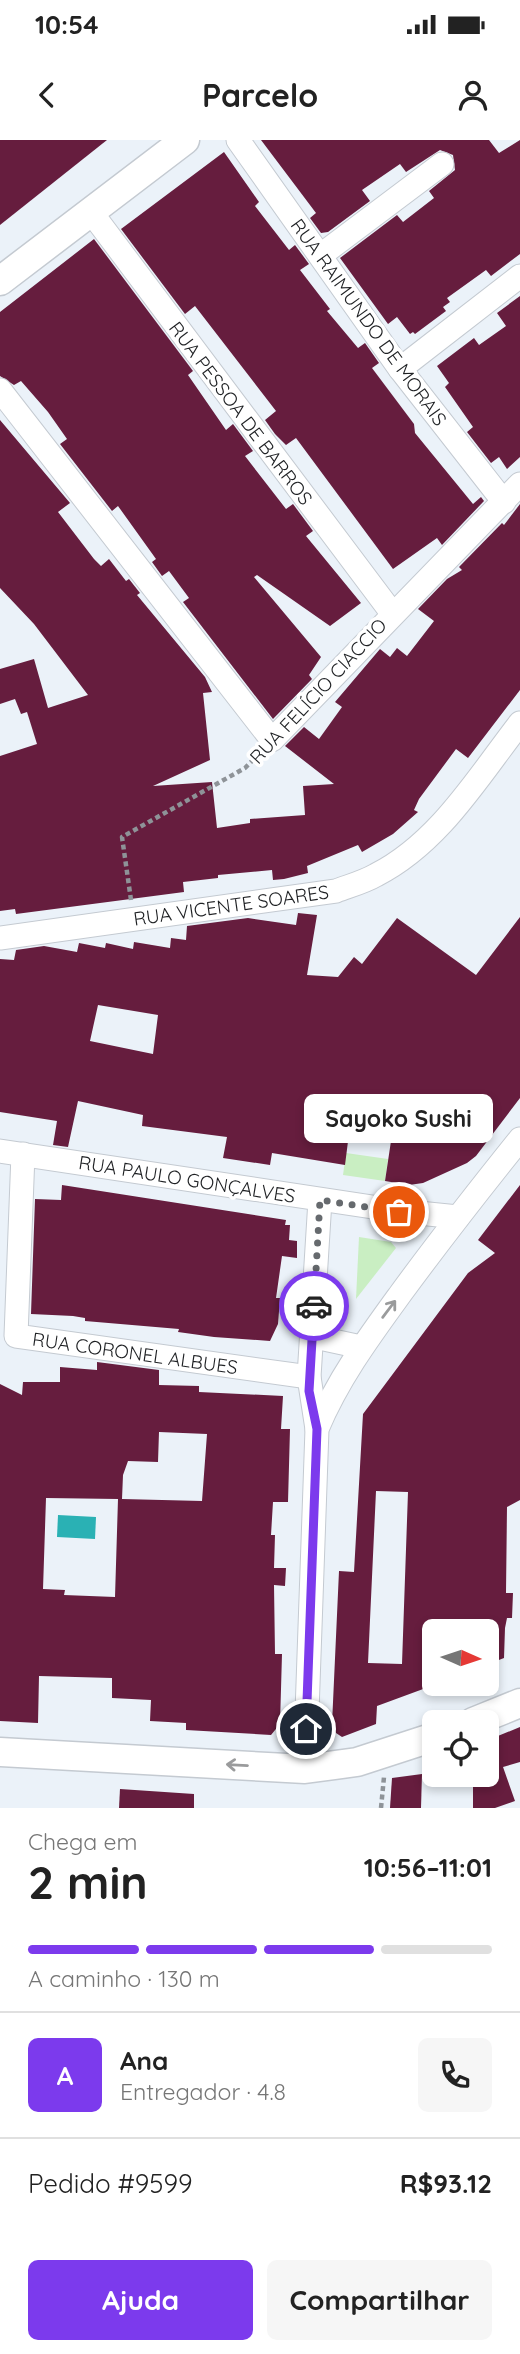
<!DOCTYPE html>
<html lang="pt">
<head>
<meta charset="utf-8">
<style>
	body { margin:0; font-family:Quicksand,sans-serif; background:#f6f6f6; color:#222; height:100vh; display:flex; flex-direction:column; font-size:26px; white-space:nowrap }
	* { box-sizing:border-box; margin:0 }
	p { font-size:23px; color:#767676 }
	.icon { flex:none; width:38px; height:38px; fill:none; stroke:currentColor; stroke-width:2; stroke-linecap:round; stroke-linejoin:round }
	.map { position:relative; height:1668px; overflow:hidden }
	.details { display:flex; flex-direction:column; background:#fff; flex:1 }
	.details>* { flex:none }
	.needle { width:46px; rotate:93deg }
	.tools { position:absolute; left:422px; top:1479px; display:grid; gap:14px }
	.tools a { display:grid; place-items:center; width:77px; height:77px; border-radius:10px; background:#fff; box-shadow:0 4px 10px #0003; font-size:35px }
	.pin { position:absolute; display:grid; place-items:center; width:60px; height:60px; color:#fff; margin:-30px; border:4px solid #fff; border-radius:50%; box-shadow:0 2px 7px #0007 }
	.courier { position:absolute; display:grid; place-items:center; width:70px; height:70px; margin:-35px; border:5px solid #7c3aed; border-radius:50%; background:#fff; color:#222; box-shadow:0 2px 9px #0007 }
	.bubble { position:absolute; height:49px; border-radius:10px; background:#fff; box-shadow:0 4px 10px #0003; font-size:23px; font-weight:700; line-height:49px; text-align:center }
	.headline em { font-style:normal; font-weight:700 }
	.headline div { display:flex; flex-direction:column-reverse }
	.headline { display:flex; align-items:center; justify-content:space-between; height:119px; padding:0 28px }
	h1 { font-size:46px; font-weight:700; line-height:52px }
	.bar { display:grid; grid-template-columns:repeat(4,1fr); gap:10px 7px; align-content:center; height:84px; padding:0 28px }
	.bar i { height:9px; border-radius:5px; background:#e0e0e0 }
	.bar .on { background:#7c3aed }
	.bar p { grid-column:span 4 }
	.line { display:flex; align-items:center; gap:18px; padding:0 28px; border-top:2px solid #e0e0e0 }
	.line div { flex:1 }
	.round { display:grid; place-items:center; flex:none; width:74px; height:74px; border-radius:10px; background:#f6f6f6 }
	.button { display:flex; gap:14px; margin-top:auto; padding:14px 28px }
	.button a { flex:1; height:80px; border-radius:10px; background:#7c3aed; color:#fff; font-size:28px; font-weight:700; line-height:80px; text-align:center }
	.button a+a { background:#f6f6f6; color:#222 }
	.status { display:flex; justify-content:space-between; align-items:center; height:49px; padding:0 35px; background:#fff; direction:ltr }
	.status svg { height:19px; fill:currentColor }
	header { display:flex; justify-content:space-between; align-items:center; height:91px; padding:0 28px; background:#fff; font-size:32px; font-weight:700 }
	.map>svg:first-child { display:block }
	.green { fill:#c9eec2 }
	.water { fill:#2ab1b4 }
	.building { fill:#661d3e; fill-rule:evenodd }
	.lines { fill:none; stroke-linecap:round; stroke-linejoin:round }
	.minor-casing { stroke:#c4cad1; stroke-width:25 }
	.major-casing { stroke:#c4cad1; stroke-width:31 }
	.path { stroke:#8e9398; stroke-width:4.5; stroke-dasharray:5 3.5; stroke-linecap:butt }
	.minor { stroke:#fff; stroke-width:23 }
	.major { stroke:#fff; stroke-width:28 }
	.oneway { stroke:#9a9b9c }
	.done { stroke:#666a6e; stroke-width:7; stroke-dasharray:0 12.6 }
	.route { stroke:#7c3aed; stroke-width:9 }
	.labels { text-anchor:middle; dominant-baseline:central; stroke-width:7; stroke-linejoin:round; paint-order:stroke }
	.street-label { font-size:19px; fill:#1e2023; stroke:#fff }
</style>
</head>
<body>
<div class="status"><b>10:54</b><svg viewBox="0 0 49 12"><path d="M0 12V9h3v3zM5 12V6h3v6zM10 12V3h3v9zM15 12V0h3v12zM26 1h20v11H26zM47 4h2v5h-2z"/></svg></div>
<header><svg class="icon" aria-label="back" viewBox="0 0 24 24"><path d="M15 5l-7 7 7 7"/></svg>Parcelo<svg class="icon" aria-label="person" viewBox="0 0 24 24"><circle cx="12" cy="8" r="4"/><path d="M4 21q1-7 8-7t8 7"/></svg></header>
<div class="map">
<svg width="520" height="1668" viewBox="0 0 520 1668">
	<rect width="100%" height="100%" fill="#ebf2f9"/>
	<!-- green -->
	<g class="green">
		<polygon points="346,1013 388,1019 385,1041 343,1035"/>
		<polygon points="359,1097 391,1102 396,1108 356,1159"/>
	</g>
	<!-- water -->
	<polygon class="water" points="58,1375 96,1377 95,1399 57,1397"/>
	<!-- building -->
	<g class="building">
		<polygon points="0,0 107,0 0,85"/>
		<polygon points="261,0 489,0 499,13 520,0 520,114 491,136 486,130 447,158 450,162 443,167 446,171 415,194 413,192 410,194 397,177 388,184 340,118 397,75 403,82 434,58 429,51 455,30 453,15 440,10 406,32 400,24 362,50 370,61 328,92 321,93 310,78 316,73"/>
		<polygon points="224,12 259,62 255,66 289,110 295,105 309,124 300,130 330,169 327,171 358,208 365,203 379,223 372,228 414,284 415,293 473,364 481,357 484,361 442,405 437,398 393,429 296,298 286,305 275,294 265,280 276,271 195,166 185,174 121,89"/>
		<polygon points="94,99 193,231 188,235 226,290 233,284 253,311 245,316 286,369 293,364 313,391 306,396 361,463 330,486 257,435 254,437 321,517 309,535 312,539 273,579 183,462 189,458 169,431 162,436 152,422 156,419 118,366 112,371 60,304 67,299 48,272 21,241 14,245 0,236 0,172"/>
		<polygon points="520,156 520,317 507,329 499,317 491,323 467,292 473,287 445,247 449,243 437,226 474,198 479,205 506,186 497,173"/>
		<polygon points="0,280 70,363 58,372 94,419 101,426 109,419 126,441 129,439 140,453 137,455 205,537 212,552 203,553 210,620 153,646 212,642 217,688 250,683 250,679 305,675 303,646 334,644 285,606 304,587 319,599 342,567 335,562 380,509 390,517 397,508 407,516 434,481 418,469 447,439 462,430 459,427 502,383 504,385 520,364 520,550 468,618 456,609 419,659 414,670 418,672 393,694 362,712 358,705 307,726 308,733 284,739 273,740 272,730 218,735 218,738 183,742 184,752 16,774 15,769 0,771 0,616 37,604 27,572 21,574 15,559 0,564 0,529 34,519 48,568 88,555 34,484 0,448"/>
		<path d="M298 773 317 775 307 835 338 837 354 817 362 824 397 778 476 835 520 777V958L476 1016 467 1023 423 1043 409 1045 385 1041 391 1001 374 998 353 962 345 1025 272 1013 270 1025 223 1018 227 997 142 986 143 975 78 961 68 1007 53 1005 57 981 0 972V819L14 820 16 810 44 806 77 812 79 803 105 808 106 803 133 809 134 802 170 808 171 798 186 800 187 786 248 778 296 785ZM98 865 158 875 153 914 90 901Z"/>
		<polygon points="62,1045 286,1080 285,1085 290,1085 289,1100 297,1101 297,1118 282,1116 276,1158 280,1158 278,1184 270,1201 214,1197 178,1192 179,1189 85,1181 85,1178 73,1176 31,1174 35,1059 61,1060"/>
		<path d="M520 1045V1360L507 1367 506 1453H513L512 1478H507L505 1488 504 1518 486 1525V1491H434V1545L377 1566 376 1584 342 1597 336 1593 332 1584 339 1431 354 1432 363 1274 468 1133 495 1113 478 1100ZM376 1351 408 1352 402 1524 368 1523Z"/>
		<path d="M97 1222 159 1230V1245L199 1246V1252L283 1256 281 1289H290L288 1362H273L271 1395H275L274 1428H286L285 1446 274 1445 275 1514H282L280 1584 271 1595 186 1590V1583L150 1581 151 1560 112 1558V1538L39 1536 38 1583 0 1581V1244L22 1255 23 1242H60V1227L97 1230ZM159 1292 207 1294 202 1361 122 1359 123 1335 128 1321 158 1322ZM46 1358 118 1359 115 1457 64 1455 65 1450 43 1449Z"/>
		<polygon points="520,1587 520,1622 503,1627 515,1661 495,1668 473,1668 473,1634 486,1634 486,1594 491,1593 493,1598"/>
		<polygon points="422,1634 421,1668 390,1668 392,1638"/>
		<polygon points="120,1649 194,1654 194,1668 119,1668"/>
	</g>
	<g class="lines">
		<defs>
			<g id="minor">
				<polyline points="238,0 400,229 504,362"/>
				<polyline points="91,72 392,473"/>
				<polyline points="321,115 442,24"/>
				<polyline points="400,229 520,136"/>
				<polyline points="0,250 272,600 520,344"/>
				<path d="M0 798 336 751C349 746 364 742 376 735 439 703 478 637 520 583"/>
				<polyline points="0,1011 399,1071 458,1077"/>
				<polyline points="23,1014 16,1196 309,1237"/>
				<polyline points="312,1191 324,1199 361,1207"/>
				<polyline points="317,1289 309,1237 320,1060"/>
				<path d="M305 1629 317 1289C338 1239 369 1197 401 1153 440 1100 479 1050 520 999"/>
			</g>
			<g id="major">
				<polyline points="0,141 185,0"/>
				<polyline points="473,1582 520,1563"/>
				<polyline points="0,1612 305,1629 357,1622 434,1597"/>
			</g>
		</defs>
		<!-- minor casing -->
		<use href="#minor" class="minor-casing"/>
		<!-- major casing -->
		<use href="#major" class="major-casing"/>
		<!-- path -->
		<g class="path">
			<polyline points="131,760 122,697 245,628 259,614"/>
			<polyline points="381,1668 384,1637"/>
		</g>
		<!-- minor -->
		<use href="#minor" class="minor"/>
		<!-- major -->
		<use href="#major" class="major"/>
	</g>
	<!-- one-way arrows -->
	<defs><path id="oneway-shaft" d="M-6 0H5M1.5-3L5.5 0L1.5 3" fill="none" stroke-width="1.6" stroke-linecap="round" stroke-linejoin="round" transform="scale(1.75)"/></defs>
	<g class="oneway">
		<use href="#oneway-shaft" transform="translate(389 1169) rotate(-53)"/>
		<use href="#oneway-shaft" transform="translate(237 1625) rotate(-177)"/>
	</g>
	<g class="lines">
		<!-- done -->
		<polyline class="done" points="314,1166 320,1060 399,1072"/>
		<!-- route -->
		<polyline class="route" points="306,1589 317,1289 309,1251 314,1166"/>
	</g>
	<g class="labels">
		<!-- street labels -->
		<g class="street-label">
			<text transform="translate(369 182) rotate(54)">RUA RAIMUNDO DE MORAIS</text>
			<text transform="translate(241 273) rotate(53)">RUA PESSOA DE BARROS</text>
			<text transform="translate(318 551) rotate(-47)">RUA FELÍCIO CIACCIO</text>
			<text transform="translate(231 765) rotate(-8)">RUA VICENTE SOARES</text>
			<text transform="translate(187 1039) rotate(9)">RUA PAULO GONÇALVES</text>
			<text transform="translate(135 1213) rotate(8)">RUA CORONEL ALBUES</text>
		</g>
	</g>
</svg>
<div class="tools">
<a><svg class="needle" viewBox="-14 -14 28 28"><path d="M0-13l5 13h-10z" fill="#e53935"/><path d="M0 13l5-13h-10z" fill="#767676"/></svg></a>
<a><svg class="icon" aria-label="locate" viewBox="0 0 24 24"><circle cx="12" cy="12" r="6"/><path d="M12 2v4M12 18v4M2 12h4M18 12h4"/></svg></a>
</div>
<div class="pin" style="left:399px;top:1072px;background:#ea580c"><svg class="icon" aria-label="bag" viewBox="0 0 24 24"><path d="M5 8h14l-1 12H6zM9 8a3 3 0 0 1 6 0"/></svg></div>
<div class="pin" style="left:306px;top:1589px;background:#1f2937"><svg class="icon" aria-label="home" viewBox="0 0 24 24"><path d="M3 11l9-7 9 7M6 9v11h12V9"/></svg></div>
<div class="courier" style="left:314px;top:1166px"><svg class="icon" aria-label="car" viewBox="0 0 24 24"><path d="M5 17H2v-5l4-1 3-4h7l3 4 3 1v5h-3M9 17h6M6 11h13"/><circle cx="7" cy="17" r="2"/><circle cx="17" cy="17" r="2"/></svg></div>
<div class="bubble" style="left:304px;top:954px;width:189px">Sayoko Sushi</div>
</div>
<section class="details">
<div class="headline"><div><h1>2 min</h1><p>Chega em</p></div><em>10:56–11:01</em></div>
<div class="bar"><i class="on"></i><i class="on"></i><i class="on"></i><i></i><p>A caminho · 130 m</p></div>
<div class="line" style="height:126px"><b class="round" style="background:#7c3aed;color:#fff">A</b><div><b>Ana</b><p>Entregador · 4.8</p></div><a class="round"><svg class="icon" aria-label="phone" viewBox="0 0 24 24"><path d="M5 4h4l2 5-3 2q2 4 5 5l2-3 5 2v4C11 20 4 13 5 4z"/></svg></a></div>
<div class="line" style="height:91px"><div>Pedido #9599</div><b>R$93.12</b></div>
<div class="button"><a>Ajuda</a><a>Compartilhar</a></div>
</section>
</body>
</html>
